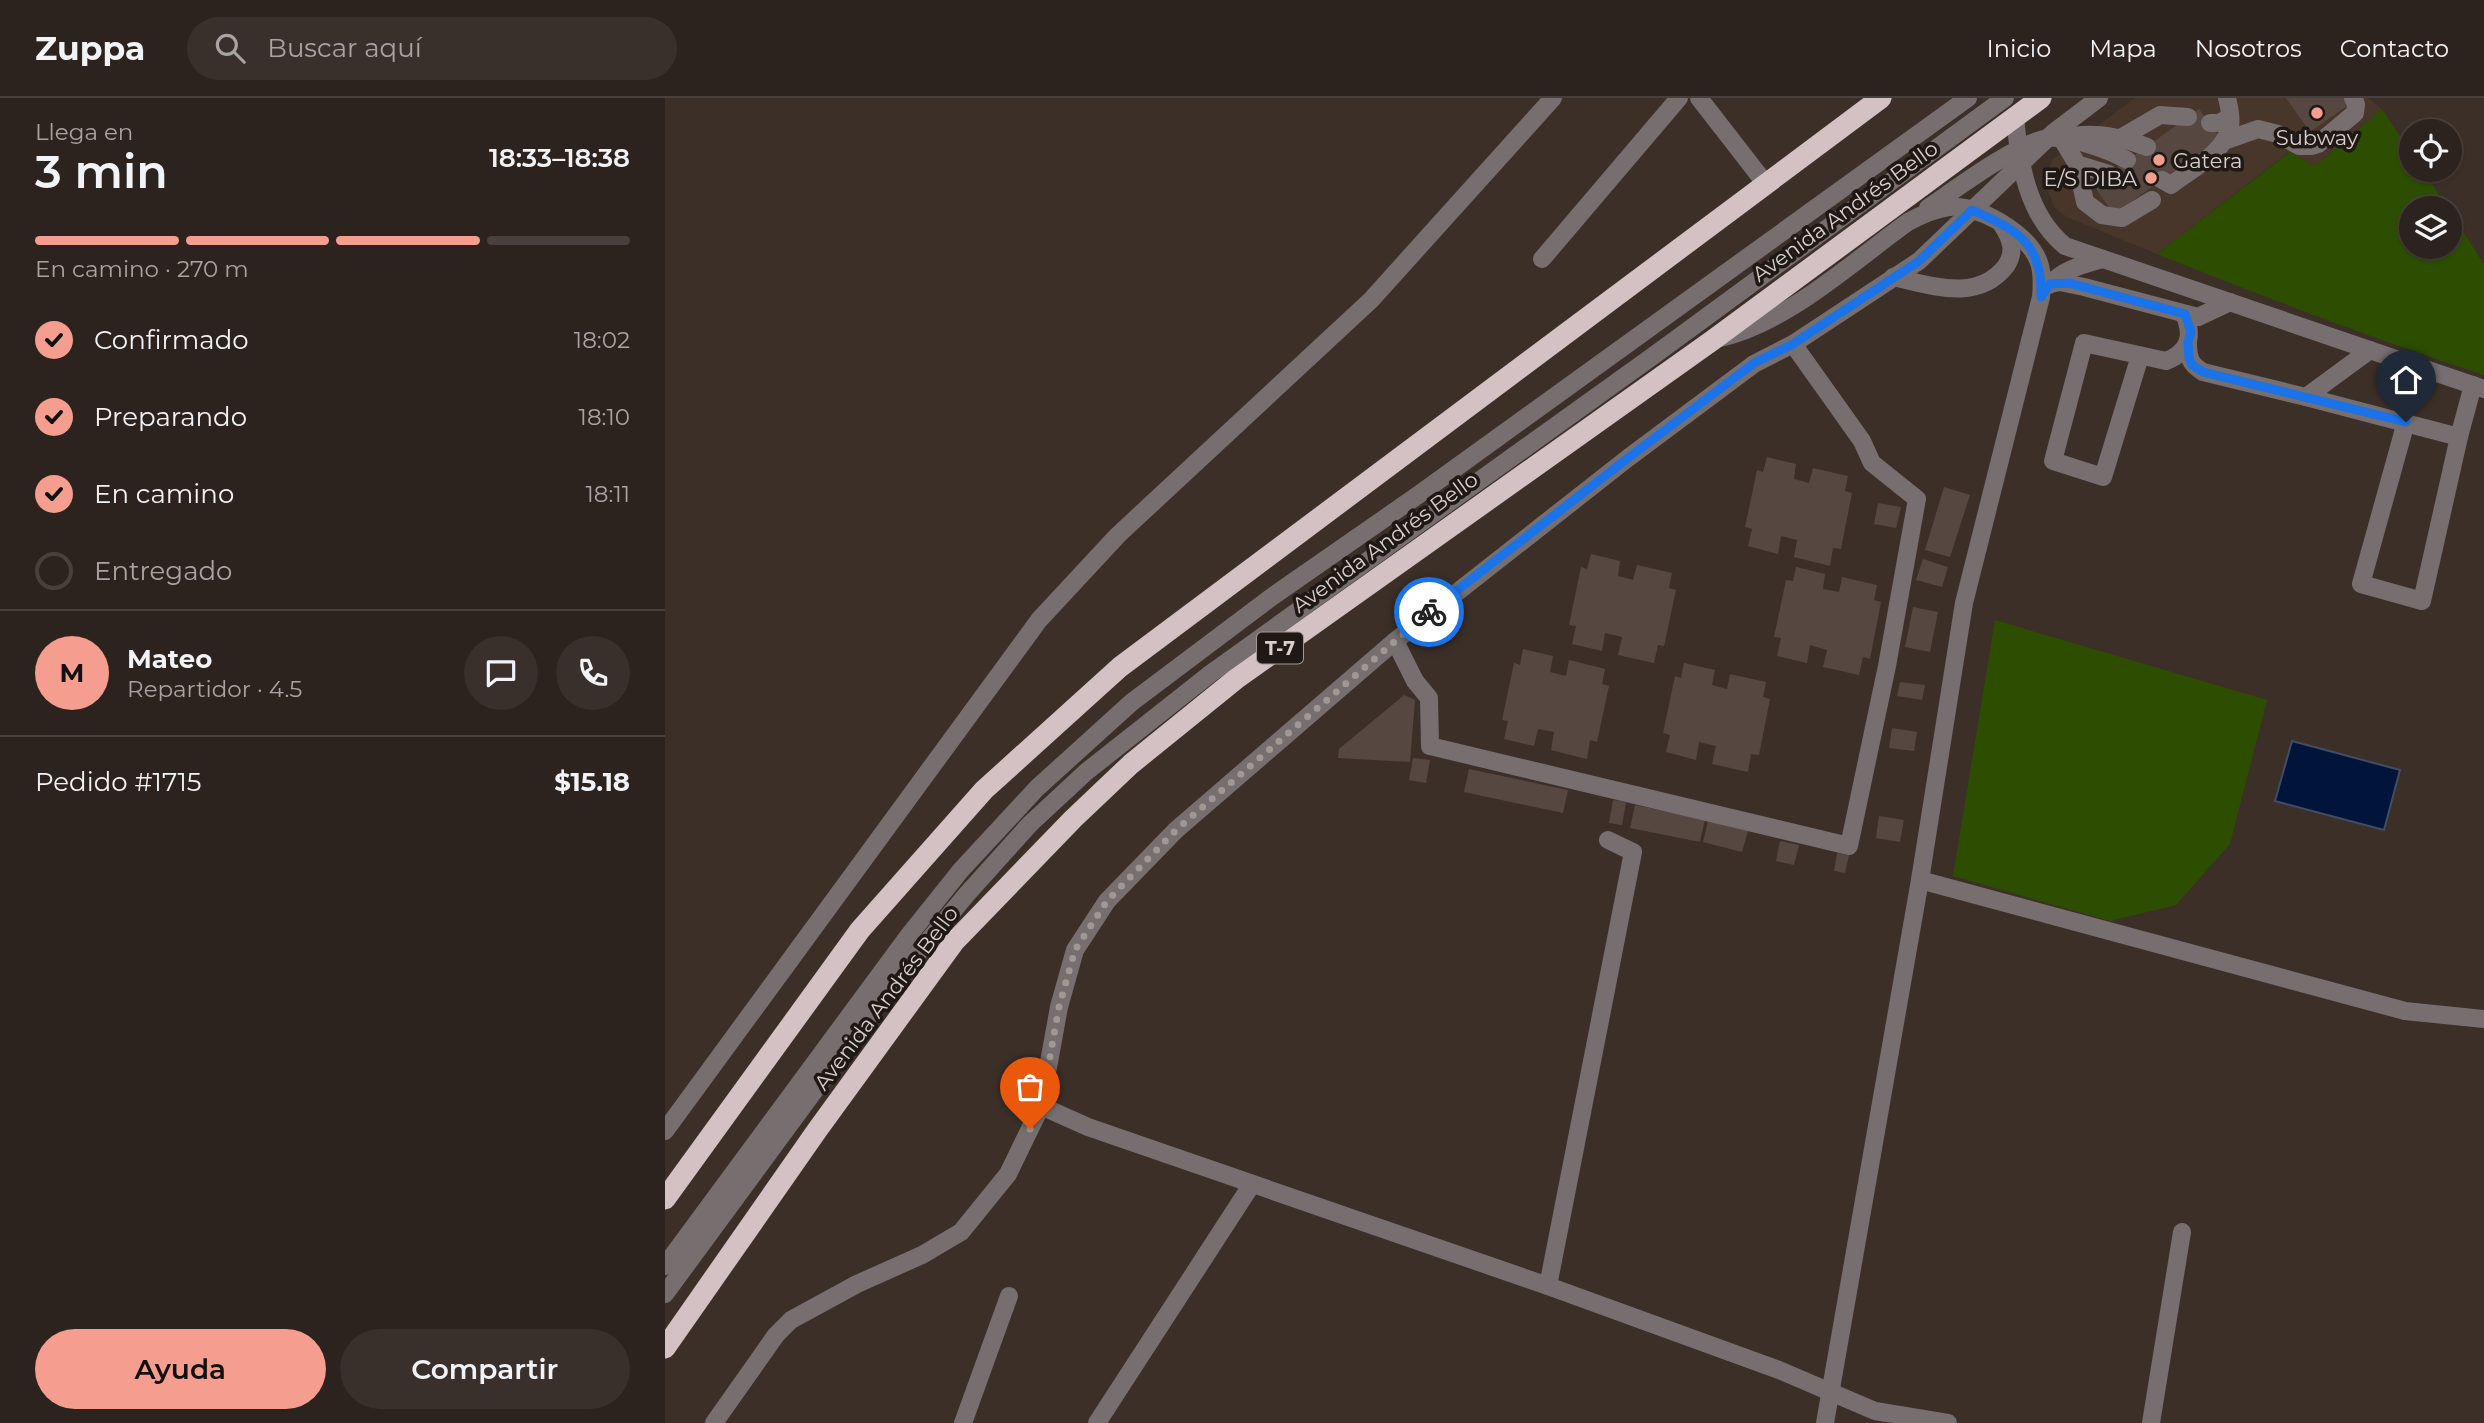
<!DOCTYPE html>
<html lang="es">
<head>
<meta charset="utf-8">
<style>
	body { margin:0; font-family:Montserrat,sans-serif; background:#392f2b; color:#f1f3f6; height:100vh; display:flex; flex-direction:column; font-size:26px; white-space:nowrap }
	* { box-sizing:border-box; margin:0 }
	p { font-size:23px; color:#a7a4a4 }
	.icon { flex:none; width:38px; height:38px; fill:none; stroke:currentColor; stroke-width:2; stroke-linecap:round; stroke-linejoin:round }
	.map { position:relative; flex:1; overflow:hidden }
	.side { display:flex; flex-direction:column; background:#2d231e; width:665px }
	.side>* { flex:none }
	.tools { position:absolute; left:1734px; top:21px; display:grid; gap:14px }
	.tools a { display:grid; place-items:center; width:63px; height:63px; border-radius:50%; background:#2d231e; box-shadow:0 2px 5px #0004,0 0 0 2px #48403c; font-size:35px }
	.pin { position:absolute; display:grid; place-items:center; width:60px; height:60px; color:#fff; margin:-72px -30px; border-radius:50% 50% 50% 0; rotate:-45deg; box-shadow:0 0 7px #0007 }
	.pin .icon { rotate:45deg }
	.courier { position:absolute; display:grid; place-items:center; width:70px; height:70px; margin:-35px; border:5px solid #1a73e8; border-radius:50%; background:#fff; color:#222; box-shadow:0 2px 9px #0007 }
	.overview em { font-style:normal; font-weight:600 }
	.overview div { display:flex; flex-direction:column-reverse }
	.overview { display:flex; align-items:center; justify-content:space-between; height:119px; padding:0 35px }
	h1 { font-size:46px; font-weight:600; line-height:52px }
	.bar { display:grid; grid-template-columns:repeat(4,1fr); gap:10px 7px; align-content:center; height:84px; padding:0 35px }
	.bar i { height:9px; border-radius:5px; background:#48403c }
	.bar .on { background:#f59d8e }
	.bar p { grid-column:span 4 }
	.line { display:flex; align-items:center; gap:18px; padding:0 35px; border-top:2px solid #48403c }
	.line div { flex:1 }
	.round { display:grid; place-items:center; flex:none; width:74px; height:74px; border-radius:37px; background:#392f2b }
	ol { padding:0 35px; list-style:none }
	li { display:flex; align-items:center; gap:21px; height:77px }
	li p { margin-inline-start:auto }
	li .icon { padding:7px; border-radius:50%; background:#f59d8e; color:#111; stroke-width:4 }
	li:last-child { color:#a7a4a4 }
	li i { width:38px; height:38px; border:4px solid #48403c; border-radius:50% }
	.button { display:flex; gap:14px; margin-top:auto; padding:14px 35px }
	.button a { flex:1; height:80px; border-radius:42px; background:#f59d8e; color:#111; font-size:28px; font-weight:600; line-height:80px; text-align:center }
	.button a+a { background:#392f2b; color:#f1f3f6 }
	header { display:flex; align-items:center; gap:42px; box-sizing:border-box; height:98px; padding:0 35px; background:#2d231e; border-bottom:2px solid #48403c }
	header strong { font-size:33px }
	nav { display:flex; gap:38px; margin-inline-start:auto; font-size:24px }
	.search { width:490px; height:63px; background:#392f2b; display:flex; align-items:center; gap:18px; box-sizing:border-box; padding:0 24px; border-radius:38px; color:#a7a4a4; font-size:26px }
	main { display:flex; flex:1; min-height:0 }
	.map>svg:first-child { display:block }
	.built { fill:#48362b }
	.green { fill:#2d4e01 }
	.water { fill:#001539; stroke:#414d65; stroke-width:2 }
	.building { fill:#564841 }
	.lines { fill:none; stroke-linecap:round; stroke-linejoin:round }
	.minor { stroke:#766e6f; stroke-width:18 }
	.highway { stroke:#d4c1c3; stroke-width:21 }
	.done { stroke:#a29893; stroke-width:7; stroke-dasharray:0 12.6 }
	.route { stroke:#1a73e8; stroke-width:9 }
	.poi-dot { fill:#f59d8e; stroke:#1e1915; stroke-width:2.5 }
	.labels { text-anchor:middle; dominant-baseline:central; stroke-width:7; stroke-linejoin:round; paint-order:stroke }
	.shield { fill:#1e1915; stroke:#a19995; stroke-width:2 }
	.shield-label { font-size:19px; font-weight:bold; fill:#d9d0cc }
	.poi-label { font-size:21px; fill:#d9d0cc; stroke:#1e1915 }
	.street-label { font-size:21px; fill:#d9d0cc; stroke:#1e1915 }
</style>
</head>
<body>
<header>
<strong>Zuppa</strong>
<div class="search"><svg class="icon" aria-label="search" viewBox="0 0 24 24"><circle cx="10" cy="10" r="6"/><path d="M15 15l6 6"/></svg>Buscar aquí</div>
<nav><a>Inicio</a><a>Mapa</a><a>Nosotros</a><a>Contacto</a></nav>
</header>
<main>
<section class="side">
<div class="overview"><div><h1>3 min</h1><p>Llega en</p></div><em>18:33–18:38</em></div>
<div class="bar"><i class="on"></i><i class="on"></i><i class="on"></i><i></i><p>En camino · 270 m</p></div>
<ol>
<li><svg class="icon" aria-label="check" viewBox="0 0 24 24"><path d="M5 12l5 5 9-10"/></svg>Confirmado<p>18:02</p></li>
<li><svg class="icon" aria-label="check" viewBox="0 0 24 24"><path d="M5 12l5 5 9-10"/></svg>Preparando<p>18:10</p></li>
<li><svg class="icon" aria-label="check" viewBox="0 0 24 24"><path d="M5 12l5 5 9-10"/></svg>En camino<p>18:11</p></li>
<li><i></i>Entregado</li>
</ol>
<div class="line" style="height:126px"><b class="round" style="background:#f59d8e;color:#111">M</b><div><b>Mateo</b><p>Repartidor · 4.5</p></div><a class="round"><svg class="icon" aria-label="chat" viewBox="0 0 24 24"><path d="M4 5h16v11H9l-5 4z"/></svg></a><a class="round"><svg class="icon" aria-label="phone" viewBox="0 0 24 24"><path d="M5 4h4l2 5-3 2q2 4 5 5l2-3 5 2v4C11 20 4 13 5 4z"/></svg></a></div>
<div class="line" style="height:91px"><div>Pedido #1715</div><b>$15.18</b></div>
<div class="button"><a>Ayuda</a><a>Compartir</a></div>
</section>
<div class="map">
<svg width="1819" height="1325" viewBox="0 0 1819 1325">
	<rect width="100%" height="100%" fill="#3c2f28"/>
	<!-- built -->
	<polygon class="built" points="1470,0 1703,0 1717,11 1654,65 1647,67 1624,54 1492,156 1402,119 1390,110 1380,86 1387,62"/>
	<!-- green -->
	<g class="green">
		<path d="M1717 11 1746 55V72H1757L1783 110H1746V149H1785V114L1819 166V277C1708 241 1600 199 1492 156L1625 54 1647 67 1654 65Z"/>
		<polygon points="1330,522 1602,602 1565,746 1511,807 1445,823 1288,778"/>
	</g>
	<!-- water -->
	<polygon class="water" points="1627,643 1735,672 1719,732 1610,703"/>
	<!-- building -->
	<g class="building">
		<polygon points="1621,0 1682,0 1686,5 1645,34"/>
		<polygon points="1534,11 1555,40 1449,116 1428,87"/>
		<polygon points="1102,359 1131,366 1129,381 1144,385 1148,370 1183,378 1180,393 1187,395 1176,451 1168,450 1165,468 1129,459 1132,442 1116,438 1113,456 1083,448 1087,431 1080,429 1092,372 1098,374"/>
		<polygon points="1279,389 1305,397 1285,459 1260,452"/>
		<polygon points="1213,405 1236,409 1231,430 1209,426"/>
		<polygon points="926,456 955,463 953,478 968,482 972,467 1007,475 1004,490 1011,492 999,548 993,547 989,565 953,557 957,539 940,535 937,553 907,546 911,528 904,527 916,469 922,471"/>
		<polygon points="1258,461 1283,469 1277,489 1251,482"/>
		<polygon points="1131,469 1160,476 1158,491 1174,494 1177,479 1212,487 1209,502 1216,504 1205,561 1198,559 1194,577 1158,569 1162,552 1145,547 1142,565 1112,558 1116,540 1109,539 1121,482 1128,483"/>
		<polygon points="1248,509 1273,514 1265,554 1240,549"/>
		<polygon points="858,551 888,558 885,574 901,578 904,562 940,571 937,586 944,588 932,644 925,642 922,661 886,652 889,634 873,631 869,648 839,641 843,623 837,622 849,565 855,567"/>
		<polygon points="1019,565 1050,572 1047,587 1062,591 1065,576 1101,584 1098,599 1105,601 1094,657 1086,656 1083,674 1047,666 1051,648 1034,644 1031,662 1001,654 1005,637 998,635 1010,578 1016,580"/>
		<polygon points="1235,584 1260,587 1257,602 1232,598"/>
		<polygon points="739,597 750,602 745,664 673,660 674,651"/>
		<polygon points="1227,630 1252,634 1249,653 1224,650"/>
		<polygon points="748,660 765,662 761,685 744,682"/>
		<polygon points="804,671 903,692 898,715 799,694"/>
		<polygon points="948,702 961,704 957,727 944,725"/>
		<polygon points="970,707 1040,721 1035,744 965,730"/>
		<polygon points="1214,718 1239,722 1235,744 1211,740"/>
		<polygon points="1043,723 1083,733 1077,754 1038,744"/>
		<polygon points="1115,743 1134,747 1129,767 1111,763"/>
		<polygon points="1172,755 1184,757 1180,775 1169,773"/>
	</g>
	<g class="lines">
		<!-- minor -->
		<g class="minor">
			<polyline points="1034,0 1100,85"/>
			<path d="M1350 19C1354 64 1362 117 1400 148L1819 291"/>
			<polyline points="1545,25 1555,25 1565,18"/>
			<polyline points="1454,41 1495,17 1523,19"/>
			<polyline points="1559,43 1593,31 1613,36 1634,48 1647,48 1653,46 1690,15 1691,6 1688,0"/>
			<polyline points="1412,66 1420,104 1437,117 1457,120 1487,102"/>
			<path d="M1444 76 1412 66 1397 41C1424 32 1456 39 1482 49"/>
			<path d="M1497 82 1506 87C1525 72 1561 54 1565 28 1567 19 1564 9 1562 0"/>
			<path d="M1263 110C1289 92 1355 43 1384 40 1405 38 1444 52 1462 62"/>
			<polyline points="877,161 1014,0"/>
			<path d="M1228 179C1266 187 1312 205 1341 168 1351 153 1346 141 1337 127"/>
			<polyline points="1385,186 1395,184 1419,189 1533,219 1565,204"/>
			<path d="M1384 187C1399 171 1417 167 1438 161"/>
			<path d="M1051 241C1120 227 1186 165 1243 124 1256 117 1269 111 1284 109 1313 106 1361 134 1373 162 1378 173 1377 187 1376 199L1299 505 1255 782 1160 1325"/>
			<path d="M1523 244C1523 260 1525 266 1538 274L1641 299 1705 252"/>
			<path d="M1475 258 1438 379 1388 363 1419 245 1501 263C1524 254 1529 238 1519 216"/>
			<polyline points="1641,299 1794,339 1808,287"/>
			<polyline points="1741,324 1696,486 1757,503 1794,339"/>
			<polyline points="730,543 750,583 764,600 765,648 1184,748 1222,568 1252,401 1207,365 1197,343 1128,246"/>
			<polyline points="1255,782 1740,913 1819,921"/>
			<polyline points="376,1008 423,1029 883,1188 1114,1272 1210,1313 1283,1325"/>
			<polyline points="0,1033 374,522 453,437 706,202 888,0"/>
			<polyline points="0,1168 244,837 296,772 372,690 467,604 608,498 756,395 1303,0"/>
			<polyline points="883,1188 968,754 943,742"/>
			<polyline points="0,1196 233,879 302,796 365,726 421,674 545,576 988,258 1340,0"/>
			<polyline points="49,1325 111,1237 126,1222 192,1186 257,1157 296,1134 343,1076 376,1008 394,909 410,852 442,803 511,732 730,543 963,360 1089,266 1128,246 1254,163 1388,35 1434,0"/>
			<polyline points="298,1325 344,1198"/>
			<polyline points="432,1325 587,1086"/>
			<polyline points="1486,1325 1517,1134"/>
		</g>
		<!-- highway -->
		<g class="highway">
			<polyline points="0,1101 195,832 319,692 455,569 1216,0"/>
			<polyline points="0,1250 153,1031 289,844 408,721 466,666 571,581 1048,242 1376,0"/>
		</g>
	</g>
	<g class="lines">
		<!-- done -->
		<polyline class="done" points="365,1031 376,1008 394,909 410,852 442,803 511,732 764,514"/>
		<!-- route -->
		<path class="route" d="M764 514 963 360 1089 265 1128 246 1254 163 1307 112C1352 132 1378 145 1376 199L1385 186 1404 185 1520 216 1526 234 1523 244 1524 260 1527 267 1538 274 1741 324"/>
	</g>
	<!-- markers -->
	<g class="poi-dot">
		<circle cx="1652" cy="15" r="7"/>
		<circle cx="1494" cy="62" r="7"/>
		<circle cx="1486" cy="80" r="7"/>
	</g>
	<g class="labels">
		<!-- shield labels -->
		<rect class="shield" x="592" y="534.5" width="46" height="31" rx="5"/>
		<g class="shield-label">
			<text x="615" y="550">T-7</text>
		</g>
		<!-- poi labels -->
		<g class="poi-label">
			<text x="1652" y="39">Subway</text>
			<text x="1508" y="62" text-anchor="start">Gatera</text>
			<text x="1472" y="80" text-anchor="end">E/S DIBA</text>
		</g>
		<!-- street labels -->
		<g class="street-label">
			<text transform="translate(1180 113) rotate(-36)">Avenida Andrés Bello</text>
			<text transform="translate(720 444) rotate(-36)">Avenida Andrés Bello</text>
			<text transform="translate(221 900) rotate(-53)">Avenida Andrés Bello</text>
		</g>
	</g>
</svg>
<div class="tools">
<a><svg class="icon" aria-label="locate" viewBox="0 0 24 24"><circle cx="12" cy="12" r="6"/><path d="M12 2v4M12 18v4M2 12h4M18 12h4"/></svg></a>
<a><svg class="icon" aria-label="layers" viewBox="0 0 24 24"><path d="M12 4l9 5-9 5-9-5zM3 14l9 5 9-5"/></svg></a>
</div>
<div class="pin" style="left:365px;top:1031px;background:#ea580c"><svg class="icon" aria-label="bag" viewBox="0 0 24 24"><path d="M5 8h14l-1 12H6zM9 8a3 3 0 0 1 6 0"/></svg></div>
<div class="pin" style="left:1741px;top:324px;background:#1f2937"><svg class="icon" aria-label="home" viewBox="0 0 24 24"><path d="M3 11l9-7 9 7M6 9v11h12V9"/></svg></div>
<div class="courier" style="left:764px;top:514px"><svg class="icon" aria-label="bike" viewBox="0 0 24 24"><circle cx="6" cy="16" r="4"/><circle cx="18" cy="16" r="4"/><path d="M6 16l4-8h5l3 8M10 8l3 8H6M13 5h3"/></svg></div>
</div>
</main>
</body>
</html>
